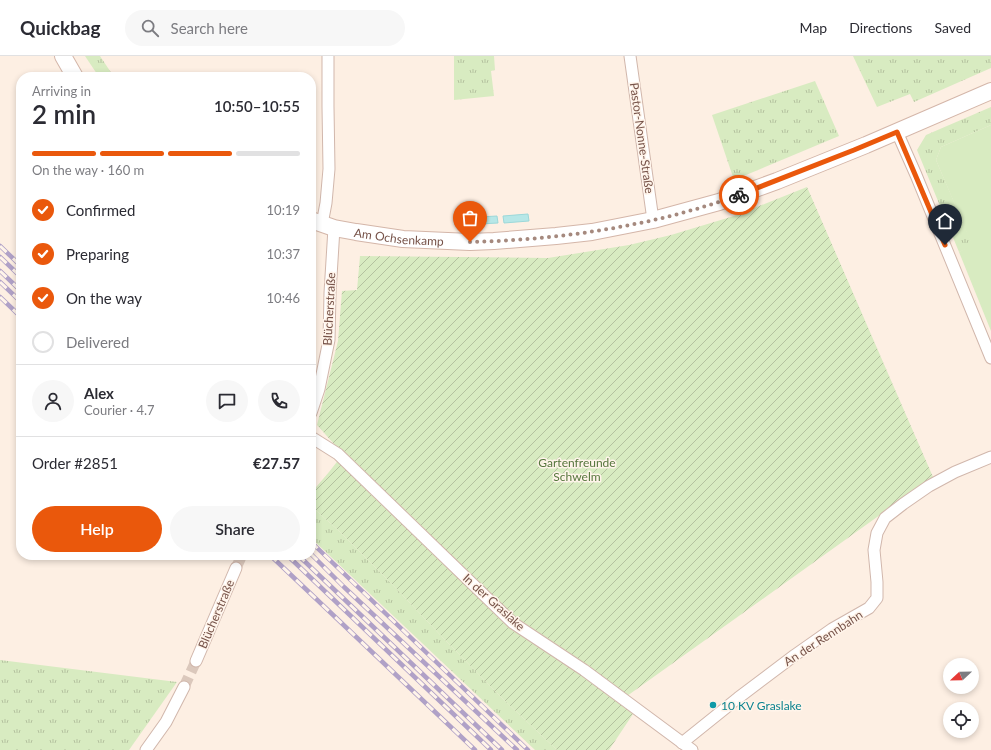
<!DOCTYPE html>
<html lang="en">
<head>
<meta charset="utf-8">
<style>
	body { margin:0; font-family:Lato,sans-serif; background:#f7f7f7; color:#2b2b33; height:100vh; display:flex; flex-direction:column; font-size:15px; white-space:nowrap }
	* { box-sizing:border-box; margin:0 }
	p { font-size:13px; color:#7c7c81 }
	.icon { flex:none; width:22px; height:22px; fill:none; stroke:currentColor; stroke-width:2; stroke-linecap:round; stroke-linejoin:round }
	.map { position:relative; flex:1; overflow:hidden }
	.side { position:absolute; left:16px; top:16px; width:300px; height:488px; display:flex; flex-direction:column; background:#fff; border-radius:16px; box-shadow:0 2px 6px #0003 }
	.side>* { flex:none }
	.needle { width:26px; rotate:248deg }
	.buttons { position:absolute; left:943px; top:602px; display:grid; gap:8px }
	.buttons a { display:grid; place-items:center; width:36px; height:36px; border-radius:50%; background:#fff; box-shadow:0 2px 6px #0003; font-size:20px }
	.pin { position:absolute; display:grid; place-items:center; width:34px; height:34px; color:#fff; margin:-41px -17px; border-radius:50% 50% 50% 0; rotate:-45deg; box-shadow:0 0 4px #0007 }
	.pin .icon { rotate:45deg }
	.courier { position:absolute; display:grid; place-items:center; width:40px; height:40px; margin:-20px; border:3px solid #ea580c; border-radius:50%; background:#fff; color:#222; box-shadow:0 1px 5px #0007 }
	.summary em { font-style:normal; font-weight:600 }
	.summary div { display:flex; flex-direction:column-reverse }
	.summary { display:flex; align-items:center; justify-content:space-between; height:68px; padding:0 16px }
	h1 { font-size:26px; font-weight:600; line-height:30px }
	.bar { display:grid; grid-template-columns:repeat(4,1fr); gap:6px 4px; align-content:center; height:48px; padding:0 16px }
	.bar i { height:5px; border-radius:3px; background:#e1e1e2 }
	.bar .current { background:#ea580c }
	.bar p { grid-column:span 4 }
	.line { display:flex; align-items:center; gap:10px; padding:0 16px; border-top:1px solid #e1e1e2 }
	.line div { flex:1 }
	.round { display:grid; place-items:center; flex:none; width:42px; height:42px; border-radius:21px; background:#f7f7f7 }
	ol { padding:0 16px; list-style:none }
	li { display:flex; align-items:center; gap:12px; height:44px }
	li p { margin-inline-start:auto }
	li .icon { padding:4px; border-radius:50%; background:#ea580c; color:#fff; stroke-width:4 }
	li:last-child { color:#7c7c81 }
	li i { width:22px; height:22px; border:2px solid #e1e1e2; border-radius:50% }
	.action { display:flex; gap:8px; margin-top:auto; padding:8px 16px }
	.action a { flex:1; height:46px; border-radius:24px; background:#ea580c; color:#fff; font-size:16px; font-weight:600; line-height:46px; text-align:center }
	.action a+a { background:#f7f7f7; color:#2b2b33 }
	header { display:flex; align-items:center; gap:24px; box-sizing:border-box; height:56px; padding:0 20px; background:#fff; border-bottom:1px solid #e1e1e2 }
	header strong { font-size:19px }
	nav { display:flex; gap:22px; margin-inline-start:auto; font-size:14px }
	.search { width:280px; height:36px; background:#f7f7f7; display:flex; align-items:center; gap:10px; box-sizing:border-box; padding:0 14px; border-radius:22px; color:#7c7c81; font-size:15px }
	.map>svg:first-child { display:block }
	.grass { fill:url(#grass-tufts) }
	.garden { fill:url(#garden-furrows) }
	.pitch { fill:#d8ebc1 }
	.water { fill:#b7e7e7; stroke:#9cd8d9 }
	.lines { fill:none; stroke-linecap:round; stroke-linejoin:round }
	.street-tunnel { stroke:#dbc8bc; stroke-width:11; stroke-dasharray:11 5.5; stroke-linecap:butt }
	.street-casing { stroke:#d1b7ac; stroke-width:13 }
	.secondary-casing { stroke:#d4b6a9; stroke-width:18 }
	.street { stroke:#fff; stroke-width:11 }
	.secondary { stroke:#fff; stroke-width:16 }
	.rail-casing { stroke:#b0a1c7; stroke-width:4.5 }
	.rail { stroke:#fff4ea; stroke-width:3; stroke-dasharray:9; stroke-linecap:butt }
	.done { stroke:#a5897e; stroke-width:4; stroke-dasharray:0 7.2 }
	.route { stroke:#ea580c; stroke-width:5 }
	.culture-dot { fill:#0f9aa8; stroke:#fff4ea; stroke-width:1.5 }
	.labels { text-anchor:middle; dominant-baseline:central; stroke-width:3; stroke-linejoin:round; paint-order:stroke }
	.street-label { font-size:12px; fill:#765248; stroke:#fff4ea }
	.park-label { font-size:12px; fill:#56763d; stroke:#fff4ea }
	.culture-label { font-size:12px; fill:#0d838f; stroke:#fff4ea; text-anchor:start }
</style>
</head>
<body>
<header>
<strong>Quickbag</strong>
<div class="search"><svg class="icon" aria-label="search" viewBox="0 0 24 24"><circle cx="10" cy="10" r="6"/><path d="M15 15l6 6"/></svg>Search here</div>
<nav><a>Map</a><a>Directions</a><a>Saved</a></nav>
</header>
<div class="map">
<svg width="991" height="694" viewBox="0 0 991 694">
	<defs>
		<pattern id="grass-tufts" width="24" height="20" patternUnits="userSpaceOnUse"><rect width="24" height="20" fill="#d8ebc1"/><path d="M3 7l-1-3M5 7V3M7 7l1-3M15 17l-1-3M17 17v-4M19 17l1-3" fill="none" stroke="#b4c19f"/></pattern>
		<pattern id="garden-furrows" width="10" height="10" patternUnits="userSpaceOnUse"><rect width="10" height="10" fill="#d8ebc1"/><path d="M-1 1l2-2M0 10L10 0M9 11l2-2" fill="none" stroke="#b4c19f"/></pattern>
	</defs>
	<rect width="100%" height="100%" fill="#fdefe3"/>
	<!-- grass -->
	<g class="grass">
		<polygon points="85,0 100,0 114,21 99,21"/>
		<polygon points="454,0 494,0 495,14 491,15 494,40 454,44"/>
		<polygon points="853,0 991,0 991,12 914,46 910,38 877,51"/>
		<polygon points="815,25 839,80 734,124 712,59"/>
		<polygon points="991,51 991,69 941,91 936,104 973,190 959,196 917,94 926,79"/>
		<polygon points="311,450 339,475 387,523 447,586 501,641 557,694 535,694 311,482"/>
		<polygon points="0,604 177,626 129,694 0,694"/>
	</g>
	<!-- garden -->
	<polygon class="garden" points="807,131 933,421 620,645 635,655 609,694 557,694 501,641 447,586 387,523 339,475 311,450 311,437 329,416 343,398 317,369 338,285 342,235 357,234 360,200 548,202 629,189 671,179 734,160"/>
	<!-- pitch -->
	<polygon class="pitch" points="991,69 991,275 959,196 972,189 936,104 941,91"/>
	<!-- water -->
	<g class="water">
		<polygon points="528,158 529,165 504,167 503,160"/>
		<polygon points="497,160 498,167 461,169 462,162"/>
	</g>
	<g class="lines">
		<!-- street-tunnel -->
		<g class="street-tunnel">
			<polyline points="236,512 242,499"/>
			<polyline points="184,631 196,605"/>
		</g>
		<defs>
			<g id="street">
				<polyline points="630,0 653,164"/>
				<polyline points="897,76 916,119 991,302"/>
				<polyline points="322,168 326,147 329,113 328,51 328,0"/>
				<polyline points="311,357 319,333 329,284 330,237 334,172"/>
				<polyline points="311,381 338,398 513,567 584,614 692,694"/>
				<polyline points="196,605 236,512"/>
				<polyline points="682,687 738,642 795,599 832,573 869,552 877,542 877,526 874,494 877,477 885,462 903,448 929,430 955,416 991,401"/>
				<polyline points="146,694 166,666 184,631"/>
			</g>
			<g id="secondary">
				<polyline points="63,0 75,21"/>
				<path id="s1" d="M311 164 334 172 356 176 403 183 470 186 494 185 556 180 592 176 653 164 719 146 777 125 866 89 991 35"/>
			</g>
		</defs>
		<!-- street casing -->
		<use href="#street" class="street-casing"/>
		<!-- secondary casing -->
		<use href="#secondary" class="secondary-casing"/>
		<!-- street -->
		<use href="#street" class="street"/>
		<!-- secondary -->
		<use href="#secondary" class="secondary"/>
		<defs>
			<g id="rail">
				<polyline points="0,190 21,210"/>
				<polyline points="0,201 21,221"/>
				<polyline points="0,215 21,235"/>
				<polyline points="0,226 21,246"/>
				<polyline points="0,241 21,261"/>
				<polyline points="311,486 528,694"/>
				<polyline points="311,498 344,531 517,694"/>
				<polyline points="270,499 475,694"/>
				<polyline points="287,499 491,694"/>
				<polyline points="298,499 502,694"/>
			</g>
		</defs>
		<!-- rail casing -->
		<use href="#rail" class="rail-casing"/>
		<!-- rail -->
		<use href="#rail" class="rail"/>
	</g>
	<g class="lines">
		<!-- done -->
		<path class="done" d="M470 186C559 184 654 170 739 139"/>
		<!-- route -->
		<polyline class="route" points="739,139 854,94 897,76 945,189"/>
	</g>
	<!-- markers -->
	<circle class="culture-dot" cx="713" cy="649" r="4"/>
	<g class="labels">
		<!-- street labels -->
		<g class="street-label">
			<text transform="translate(642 82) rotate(82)">Pastor-Nonne-Straße</text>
			<text stroke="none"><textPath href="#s1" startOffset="90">Am Ochsenkamp</textPath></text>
			<text transform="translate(329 253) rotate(-87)">Blücherstraße</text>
			<text transform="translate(494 546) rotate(42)">In der Graslake</text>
			<text transform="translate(216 558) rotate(-67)">Blücherstraße</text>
			<text transform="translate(823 582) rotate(-33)">An der Rennbahn</text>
		</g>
		<!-- park labels -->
		<g class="park-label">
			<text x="577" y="406">Gartenfreunde<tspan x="577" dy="14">Schwelm</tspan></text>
		</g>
		<!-- culture labels -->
		<g class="culture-label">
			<text x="721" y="649">10 KV Graslake</text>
		</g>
	</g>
</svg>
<div class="buttons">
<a><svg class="needle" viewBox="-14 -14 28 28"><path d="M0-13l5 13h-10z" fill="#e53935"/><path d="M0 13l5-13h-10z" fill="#7c7c81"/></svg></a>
<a><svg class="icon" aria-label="locate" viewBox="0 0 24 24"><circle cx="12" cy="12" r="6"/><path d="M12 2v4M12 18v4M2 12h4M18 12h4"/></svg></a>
</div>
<div class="pin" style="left:470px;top:186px;background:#ea580c"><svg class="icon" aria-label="bag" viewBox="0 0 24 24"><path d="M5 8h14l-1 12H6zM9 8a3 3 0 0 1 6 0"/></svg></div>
<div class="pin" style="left:945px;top:189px;background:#1f2937"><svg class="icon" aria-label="home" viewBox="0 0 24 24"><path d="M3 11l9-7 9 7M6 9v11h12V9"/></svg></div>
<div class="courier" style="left:739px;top:139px"><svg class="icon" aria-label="bike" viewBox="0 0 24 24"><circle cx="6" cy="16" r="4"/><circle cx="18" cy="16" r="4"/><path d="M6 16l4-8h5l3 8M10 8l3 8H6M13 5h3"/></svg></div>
<section class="side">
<div class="summary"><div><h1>2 min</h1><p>Arriving in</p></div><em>10:50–10:55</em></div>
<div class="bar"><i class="current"></i><i class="current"></i><i class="current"></i><i></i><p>On the way · 160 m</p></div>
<ol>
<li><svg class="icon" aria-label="check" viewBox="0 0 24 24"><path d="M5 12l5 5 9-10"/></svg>Confirmed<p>10:19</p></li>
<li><svg class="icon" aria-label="check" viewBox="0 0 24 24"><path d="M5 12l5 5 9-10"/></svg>Preparing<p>10:37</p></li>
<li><svg class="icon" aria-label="check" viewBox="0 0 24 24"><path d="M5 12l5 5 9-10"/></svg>On the way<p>10:46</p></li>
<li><i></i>Delivered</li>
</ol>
<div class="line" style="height:72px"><a class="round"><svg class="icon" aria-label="person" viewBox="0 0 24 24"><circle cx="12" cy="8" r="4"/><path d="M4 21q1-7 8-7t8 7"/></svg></a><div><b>Alex</b><p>Courier · 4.7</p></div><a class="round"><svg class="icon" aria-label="chat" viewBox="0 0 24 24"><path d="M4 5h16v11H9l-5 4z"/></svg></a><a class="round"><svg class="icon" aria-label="phone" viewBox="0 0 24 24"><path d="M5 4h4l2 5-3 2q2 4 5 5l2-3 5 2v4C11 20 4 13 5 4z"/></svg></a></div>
<div class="line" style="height:52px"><div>Order #2851</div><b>€27.57</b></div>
<div class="action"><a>Help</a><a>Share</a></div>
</section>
</div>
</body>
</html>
